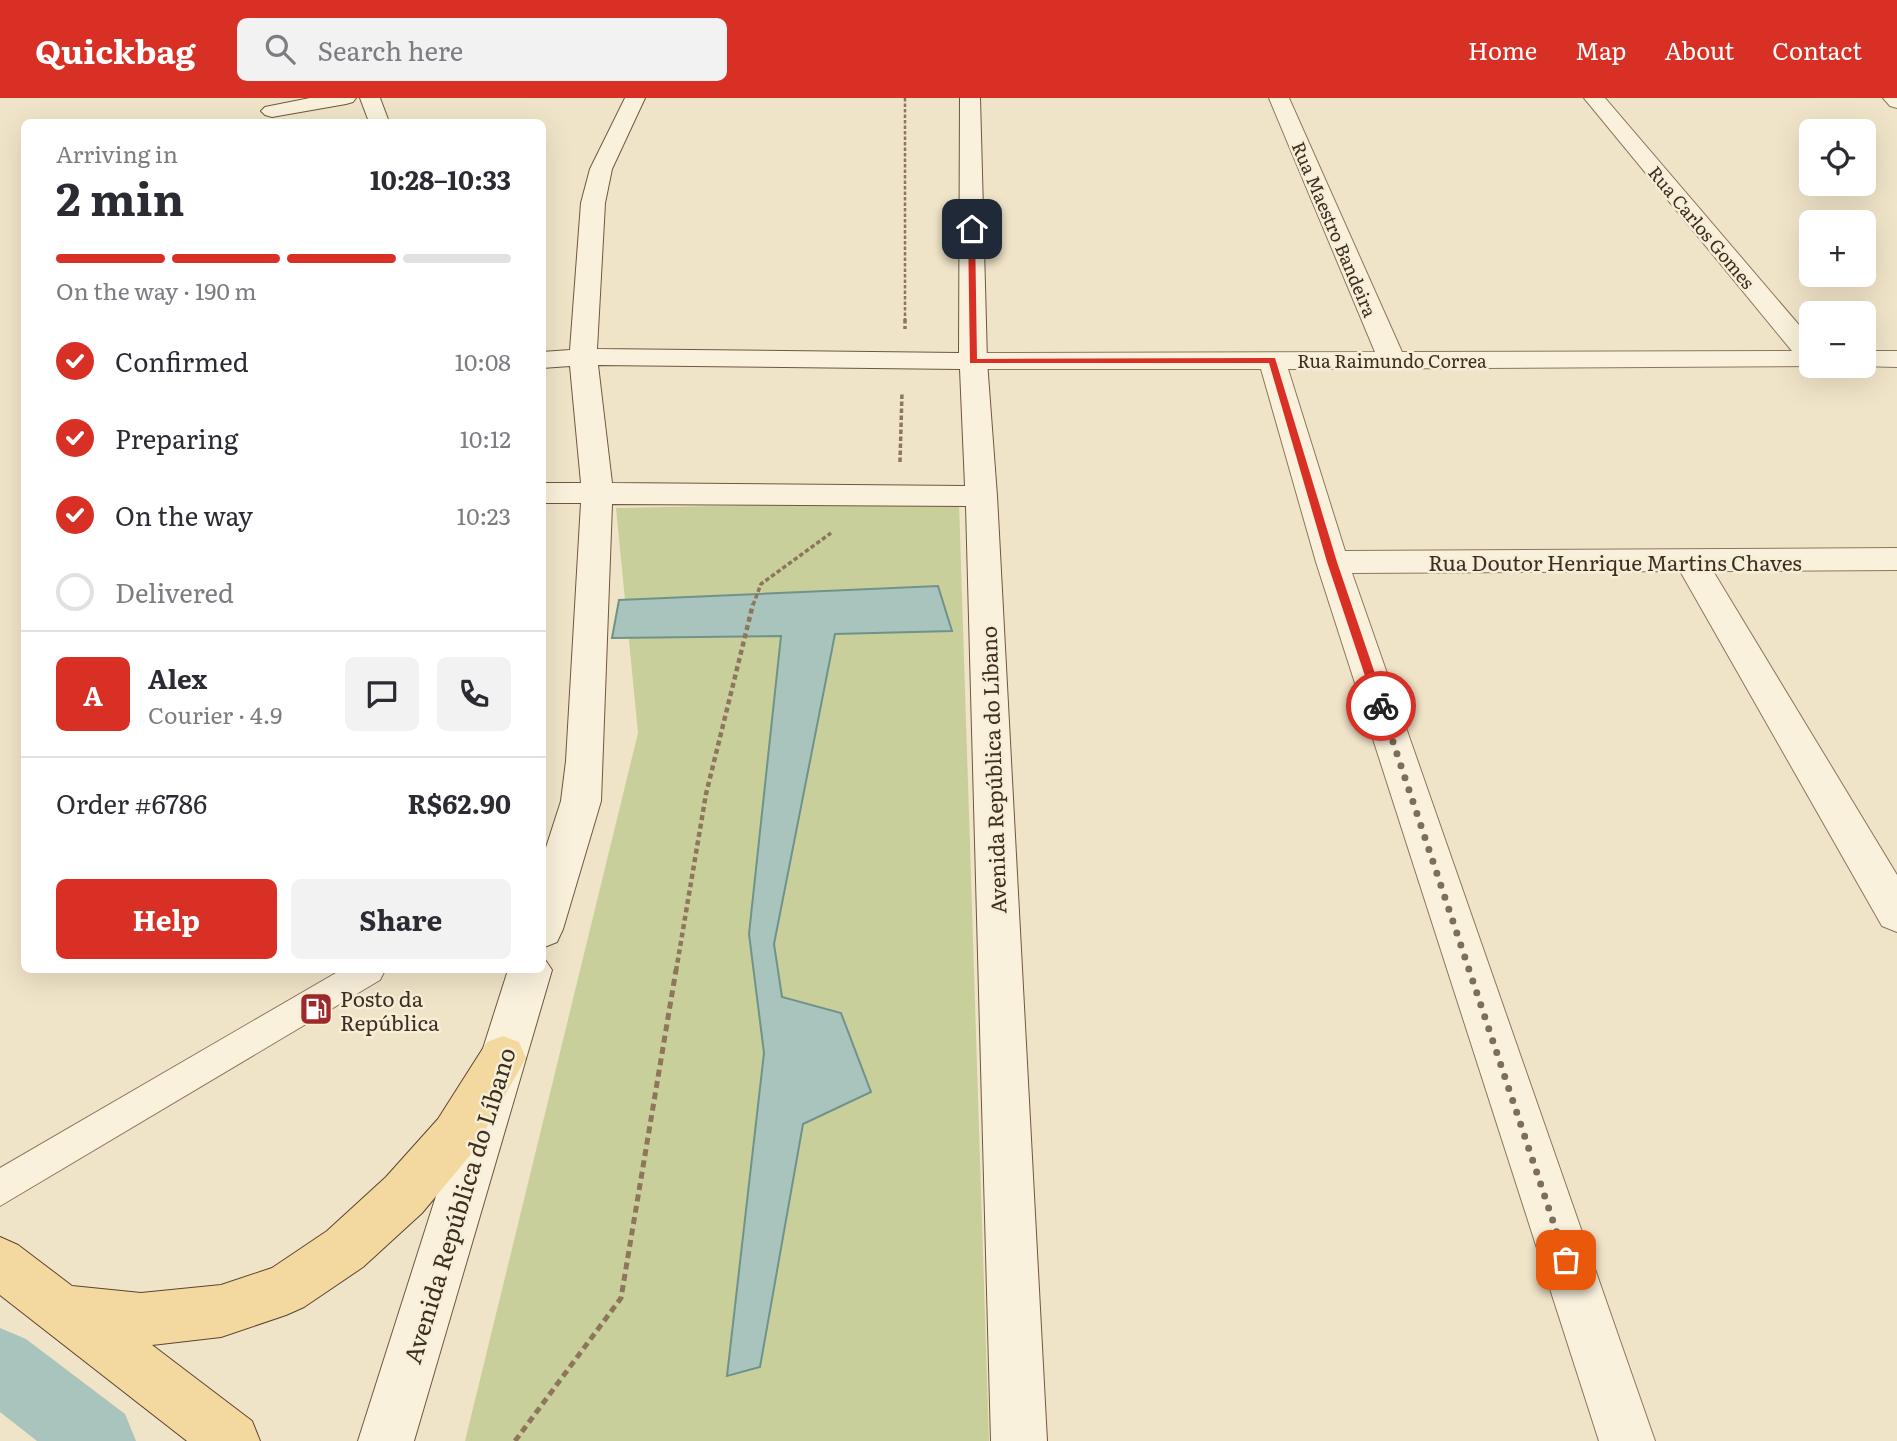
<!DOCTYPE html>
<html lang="en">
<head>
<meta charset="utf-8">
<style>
	body { margin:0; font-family:Literata,serif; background:#f2f2f3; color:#2b2b33; height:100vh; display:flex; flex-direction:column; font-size:26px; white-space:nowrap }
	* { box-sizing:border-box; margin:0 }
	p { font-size:23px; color:#7c7c81 }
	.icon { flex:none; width:38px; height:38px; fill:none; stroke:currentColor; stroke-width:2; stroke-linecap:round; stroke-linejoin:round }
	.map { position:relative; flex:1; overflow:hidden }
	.panel { position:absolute; left:21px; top:21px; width:525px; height:854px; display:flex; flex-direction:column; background:#fff; border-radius:10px; box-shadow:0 7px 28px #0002 }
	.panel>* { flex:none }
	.controls { position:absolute; left:1799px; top:21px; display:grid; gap:14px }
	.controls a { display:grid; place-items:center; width:77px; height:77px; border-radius:10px; background:#fff; box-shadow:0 7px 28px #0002; font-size:35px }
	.pin { position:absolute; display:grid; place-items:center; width:60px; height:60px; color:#fff; margin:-30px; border-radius:14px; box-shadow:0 4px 10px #0006 }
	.courier { position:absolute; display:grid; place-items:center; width:70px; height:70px; margin:-35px; border:5px solid #d93025; border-radius:50%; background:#fff; color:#222; box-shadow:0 2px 9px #0007 }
	.overview em { font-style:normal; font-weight:700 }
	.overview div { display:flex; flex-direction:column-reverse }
	.overview { display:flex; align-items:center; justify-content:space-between; height:119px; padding:0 35px }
	h1 { font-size:46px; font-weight:700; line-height:52px }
	.bar { display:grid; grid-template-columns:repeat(4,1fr); gap:10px 7px; align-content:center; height:84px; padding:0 35px }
	.bar i { height:9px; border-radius:5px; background:#e1e1e2 }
	.bar .current { background:#d93025 }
	.bar p { grid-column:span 4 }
	.line { display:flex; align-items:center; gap:18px; padding:0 35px; border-top:2px solid #e1e1e2 }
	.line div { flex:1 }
	.round { display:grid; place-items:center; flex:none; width:74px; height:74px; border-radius:10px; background:#f2f2f3 }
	ol { padding:0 35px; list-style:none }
	li { display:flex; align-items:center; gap:21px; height:77px }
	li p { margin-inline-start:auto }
	li .icon { padding:7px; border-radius:50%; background:#d93025; color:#fff; stroke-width:4 }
	li:last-child { color:#7c7c81 }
	li i { width:38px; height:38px; border:4px solid #e1e1e2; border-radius:50% }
	.button { display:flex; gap:14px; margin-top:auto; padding:14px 35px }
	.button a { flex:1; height:80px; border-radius:10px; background:#d93025; color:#fff; font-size:28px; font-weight:700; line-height:80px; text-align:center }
	.button a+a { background:#f2f2f3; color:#2b2b33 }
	header { display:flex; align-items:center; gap:42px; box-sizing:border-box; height:98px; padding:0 35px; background:#d93025; color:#fff }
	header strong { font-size:33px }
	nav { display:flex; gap:38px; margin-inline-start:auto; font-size:24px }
	.search { width:490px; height:63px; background:#f2f2f3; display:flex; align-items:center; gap:18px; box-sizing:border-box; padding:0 24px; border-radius:10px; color:#7c7c81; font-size:26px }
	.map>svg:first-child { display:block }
	.green { fill:#c9cf9b }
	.water { fill:#a9c4bc; stroke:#6f938a; stroke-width:2 }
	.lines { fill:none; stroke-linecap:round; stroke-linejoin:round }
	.canal { fill:#a9c4bc; fill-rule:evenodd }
	.lane-casing { stroke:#8d765c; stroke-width:2 }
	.street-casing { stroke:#8d765c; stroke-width:2 }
	.secondary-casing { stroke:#6f573f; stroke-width:2 }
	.primary-casing { stroke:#5b4430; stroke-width:2 }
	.path-far3 { stroke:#8d765c; stroke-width:2.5; stroke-dasharray:3.5 2; stroke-linecap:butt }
	.path-far2 { stroke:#8d765c; stroke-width:3.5; stroke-dasharray:4.5 2.5; stroke-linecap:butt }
	.path-far1 { stroke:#8d765c; stroke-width:4.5; stroke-dasharray:5 3.5; stroke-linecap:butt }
	.path { stroke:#8d765c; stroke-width:5; stroke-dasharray:7 4.5; stroke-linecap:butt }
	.lane { fill:#faf1dc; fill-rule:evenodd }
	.street { fill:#faf1dc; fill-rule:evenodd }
	.secondary { fill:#faf1dc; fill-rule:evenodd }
	.primary { fill:#f3d9a0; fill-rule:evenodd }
	.route { fill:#d93025 }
	.done { stroke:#7c6e5b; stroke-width:7; stroke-dasharray:0 12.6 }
	.labels { text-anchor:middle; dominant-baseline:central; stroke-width:5; stroke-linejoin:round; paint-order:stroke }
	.far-street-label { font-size:18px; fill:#3d2e20; stroke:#f7eed8 }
	.street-label { font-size:21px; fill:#3d2e20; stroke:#f7eed8 }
	.poi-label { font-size:21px; fill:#3d2e20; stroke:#f7eed8; text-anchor:start }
	.near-street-label { font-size:24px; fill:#3d2e20; stroke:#f7eed8 }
</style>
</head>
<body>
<header>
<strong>Quickbag</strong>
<div class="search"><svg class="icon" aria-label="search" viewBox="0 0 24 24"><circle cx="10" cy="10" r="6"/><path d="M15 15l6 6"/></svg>Search here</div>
<nav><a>Home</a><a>Map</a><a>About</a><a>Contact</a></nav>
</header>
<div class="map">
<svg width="1897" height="1343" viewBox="0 0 1897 1343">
	<rect width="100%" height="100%" fill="#f0e4c8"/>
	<!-- green -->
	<polygon class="green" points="959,403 989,1343 465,1343 638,635 616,410"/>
	<!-- water -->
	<polygon class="water" points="938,488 952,533 835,536 774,846 782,899 841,915 871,994 803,1026 760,1269 727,1278 764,955 749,836 781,538 612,540 619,502"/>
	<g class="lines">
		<!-- canal -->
		<polygon class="canal" points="0,1230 26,1241 125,1316 136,1343 37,1343 0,1314"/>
		<defs>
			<polygon id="lane" points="341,872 385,872 380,882 0,1108 0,1070"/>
			<g id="street">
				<polygon points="1269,0 1289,0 1402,254 1792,253 1584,0 1605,0 1811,241 1811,268 1817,268 1288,271 1345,453 1897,450 1897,472 1713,473 1897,777 1897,834 1882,828 1680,473 1352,475 1655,1343 1599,1343 1316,464 1261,271 973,271 963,269 959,263 963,257 973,255 1375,254"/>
				<polygon points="1883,0 1897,0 1897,10 1890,8"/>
				<polygon points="1864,253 1897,253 1897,269 1858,268 1864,268"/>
			</g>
			<g id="secondary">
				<polygon points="310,0 356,0 353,4 346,6 272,19 265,17 261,13 265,9"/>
				<polygon points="360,0 380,0 389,24 369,24"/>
				<path d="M625 0H645L612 71 605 105 597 251 959 255 960 0H980L987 263 997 398 1047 1343H991L966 408 612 406 601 703 563 831 557 844 542 850V762L561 703 566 663 581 405H542V385H581L570 268 542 270V254L570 252 581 105 590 71ZM598 267 960 271 965 388 612 385Z"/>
				<polygon points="542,857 552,872 414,1343 358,1343 508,872 542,872"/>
			</g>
			<polygon id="primary" points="503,938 519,944 526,960 472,1055 422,1115 363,1169 304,1209 286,1217 221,1239 152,1247 252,1323 260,1343 187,1343 0,1197 0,1139 18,1147 72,1188 141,1195 221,1187 272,1170 327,1133 386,1079 438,1021 487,944"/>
		</defs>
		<!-- lane casing -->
		<use href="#lane" class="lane-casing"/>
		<!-- street casing -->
		<use href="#street" class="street-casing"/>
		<!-- secondary casing -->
		<use href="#secondary" class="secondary-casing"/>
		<!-- primary casing -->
		<use href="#primary" class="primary-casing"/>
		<!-- path-far3 -->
		<polyline class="path-far3" points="905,0 905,223"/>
		<!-- path-far2 -->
		<g class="path-far2">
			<polyline points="905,221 905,231"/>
			<polyline points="900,364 902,295"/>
			<polyline points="753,507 761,486 831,435"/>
		</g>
		<!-- path-far1 -->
		<polyline class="path-far1" points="676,873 706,696 753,506"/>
		<!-- path -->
		<polyline class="path" points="515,1343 621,1200 676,872"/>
		<!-- lane -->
		<use href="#lane" class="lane"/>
		<!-- street -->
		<use href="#street" class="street"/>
		<!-- secondary -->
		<use href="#secondary" class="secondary"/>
		<!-- primary -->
		<use href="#primary" class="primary"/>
	</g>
	<!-- route -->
	<polygon class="route" points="972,129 975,131 977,261 1275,260 1337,464 1386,608 1384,611 1381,613 1375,608 1327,464 1269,265 970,265 968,131"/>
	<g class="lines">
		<!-- done -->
		<polyline class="done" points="1381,608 1566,1162"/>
	</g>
	<!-- icons -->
	<defs>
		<symbol id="fuel-square" viewBox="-11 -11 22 22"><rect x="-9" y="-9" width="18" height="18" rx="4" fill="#9e2a2b" stroke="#f7eed8"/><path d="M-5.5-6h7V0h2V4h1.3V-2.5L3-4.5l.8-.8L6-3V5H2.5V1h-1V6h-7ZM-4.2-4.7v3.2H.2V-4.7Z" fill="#fff"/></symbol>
	</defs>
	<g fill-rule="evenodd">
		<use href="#fuel-square" x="297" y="892" width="38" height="38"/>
	</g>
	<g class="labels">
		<!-- far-street labels -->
		<g class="far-street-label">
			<text transform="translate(1702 129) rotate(50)">Rua Carlos Gomes</text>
			<text transform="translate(1335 131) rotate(67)">Rua Maestro Bandeira</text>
			<text x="1392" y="262">Rua Raimundo Correa</text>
		</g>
		<!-- street labels -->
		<g class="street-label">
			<text x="1615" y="463">Rua Doutor Henrique Martins Chaves</text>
			<text transform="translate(992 672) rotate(-92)">Avenida República do Líbano</text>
		</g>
		<!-- poi labels -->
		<g class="poi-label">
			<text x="340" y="899">Posto da<tspan x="340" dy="24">República</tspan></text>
		</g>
		<!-- near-street labels -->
		<g class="near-street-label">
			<text transform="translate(458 1107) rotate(-73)">Avenida República do Líbano</text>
		</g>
	</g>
</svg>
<div class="controls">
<a><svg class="icon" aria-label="locate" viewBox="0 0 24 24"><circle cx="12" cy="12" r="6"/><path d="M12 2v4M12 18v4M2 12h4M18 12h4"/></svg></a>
<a>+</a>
<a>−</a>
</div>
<div class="pin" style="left:1566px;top:1162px;background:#ea580c"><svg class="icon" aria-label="bag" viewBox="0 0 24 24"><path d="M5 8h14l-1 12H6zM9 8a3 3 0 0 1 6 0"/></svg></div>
<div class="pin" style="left:972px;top:131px;background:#1f2937"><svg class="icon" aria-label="home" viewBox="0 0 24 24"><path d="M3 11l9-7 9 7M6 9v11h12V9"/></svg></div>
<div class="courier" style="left:1381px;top:608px"><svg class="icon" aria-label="bike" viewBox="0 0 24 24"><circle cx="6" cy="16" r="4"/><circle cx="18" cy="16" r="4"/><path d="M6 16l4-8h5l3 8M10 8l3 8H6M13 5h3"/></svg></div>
<section class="panel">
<div class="overview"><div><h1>2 min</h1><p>Arriving in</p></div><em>10:28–10:33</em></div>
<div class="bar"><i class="current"></i><i class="current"></i><i class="current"></i><i></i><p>On the way · 190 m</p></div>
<ol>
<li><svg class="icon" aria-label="check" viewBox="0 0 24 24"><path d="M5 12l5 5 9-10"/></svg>Confirmed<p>10:08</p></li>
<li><svg class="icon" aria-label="check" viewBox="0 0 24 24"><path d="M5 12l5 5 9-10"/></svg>Preparing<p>10:12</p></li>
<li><svg class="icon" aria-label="check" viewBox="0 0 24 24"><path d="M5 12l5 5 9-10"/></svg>On the way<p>10:23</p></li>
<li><i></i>Delivered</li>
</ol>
<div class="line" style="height:126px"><b class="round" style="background:#d93025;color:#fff">A</b><div><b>Alex</b><p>Courier · 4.9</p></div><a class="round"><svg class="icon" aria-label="chat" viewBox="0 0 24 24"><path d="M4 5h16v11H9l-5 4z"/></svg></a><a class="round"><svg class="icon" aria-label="phone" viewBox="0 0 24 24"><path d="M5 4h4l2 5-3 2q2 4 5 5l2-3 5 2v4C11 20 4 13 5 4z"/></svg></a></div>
<div class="line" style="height:91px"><div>Order #6786</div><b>R$62.90</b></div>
<div class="button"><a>Help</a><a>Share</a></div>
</section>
</div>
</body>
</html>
